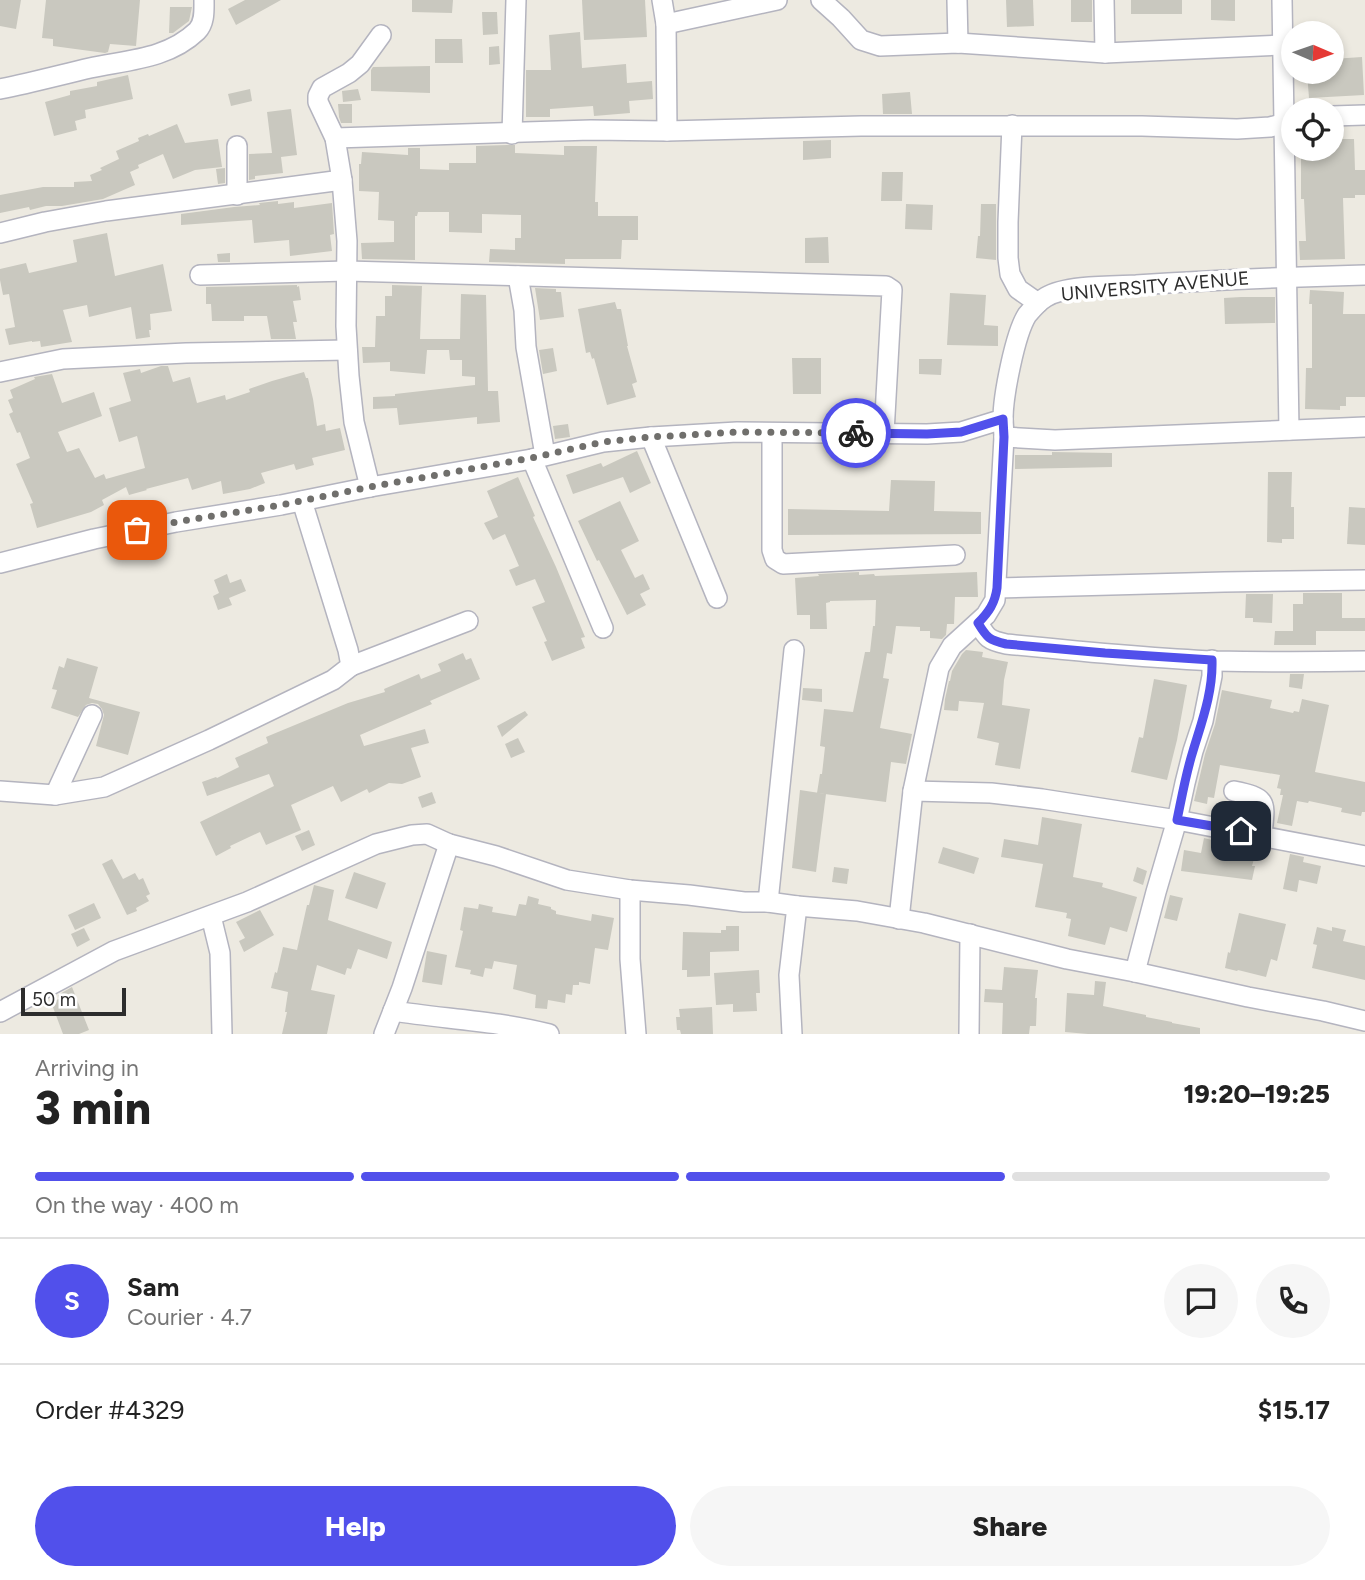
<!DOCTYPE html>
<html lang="en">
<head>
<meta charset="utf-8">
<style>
	body { margin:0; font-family:Figtree,sans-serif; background:#f6f6f6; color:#222; height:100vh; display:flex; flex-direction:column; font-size:26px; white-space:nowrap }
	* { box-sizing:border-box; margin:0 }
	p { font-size:23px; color:#767676 }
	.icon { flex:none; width:38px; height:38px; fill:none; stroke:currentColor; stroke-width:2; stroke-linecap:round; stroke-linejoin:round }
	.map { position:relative; height:1034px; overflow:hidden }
	.sheet { display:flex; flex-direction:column; background:#fff; flex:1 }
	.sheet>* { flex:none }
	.needle { width:46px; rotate:92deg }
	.controls { position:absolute; left:1281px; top:21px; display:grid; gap:14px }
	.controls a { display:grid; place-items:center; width:63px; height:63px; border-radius:50%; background:#fff; box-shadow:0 4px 10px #0003; font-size:35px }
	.scale { position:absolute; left:21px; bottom:18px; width:105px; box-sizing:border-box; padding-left:7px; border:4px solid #2d2d2d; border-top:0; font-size:19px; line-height:24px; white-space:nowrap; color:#2d2d2d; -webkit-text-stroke:5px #fff; paint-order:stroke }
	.pin { position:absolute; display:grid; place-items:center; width:60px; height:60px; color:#fff; margin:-30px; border-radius:14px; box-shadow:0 4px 10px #0006 }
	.courier { position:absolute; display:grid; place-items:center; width:70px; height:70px; margin:-35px; border:5px solid #5150eb; border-radius:50%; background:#fff; color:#222; box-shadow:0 2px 9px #0007 }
	.headline em { font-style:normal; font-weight:800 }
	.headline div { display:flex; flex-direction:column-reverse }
	.headline { display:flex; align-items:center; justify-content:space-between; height:119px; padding:0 35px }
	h1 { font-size:46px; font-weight:800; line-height:52px }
	.bar { display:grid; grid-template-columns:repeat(4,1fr); gap:10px 7px; align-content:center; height:84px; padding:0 35px }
	.bar i { height:9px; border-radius:5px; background:#e0e0e0 }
	.bar .on { background:#5150eb }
	.bar p { grid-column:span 4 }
	.line { display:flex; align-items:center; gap:18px; padding:0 35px; border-top:2px solid #e0e0e0 }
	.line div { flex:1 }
	.round { display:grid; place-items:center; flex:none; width:74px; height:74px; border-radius:37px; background:#f6f6f6 }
	.primary-button { display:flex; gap:14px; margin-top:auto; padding:14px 35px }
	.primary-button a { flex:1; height:80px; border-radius:42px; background:#5150eb; color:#fff; font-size:28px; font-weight:800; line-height:80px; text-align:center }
	.primary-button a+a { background:#f6f6f6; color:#222 }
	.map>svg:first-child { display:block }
	.building { fill:#c9c8bf }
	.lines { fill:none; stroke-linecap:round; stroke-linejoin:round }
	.minor-casing { stroke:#b4b4bf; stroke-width:22 }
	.minor { stroke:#fff; stroke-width:19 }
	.done { stroke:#706f6c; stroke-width:7; stroke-dasharray:0 12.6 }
	.route { stroke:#5150eb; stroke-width:9 }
	.labels { text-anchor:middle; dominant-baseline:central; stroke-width:7; stroke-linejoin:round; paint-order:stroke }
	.street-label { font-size:19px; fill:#2d2d2d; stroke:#fff }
</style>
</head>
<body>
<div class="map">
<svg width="1365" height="1034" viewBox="0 0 1365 1034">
	<rect width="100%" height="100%" fill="#edeae1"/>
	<!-- building -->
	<g class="building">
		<polygon points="0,0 21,0 16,29 0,26"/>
		<polygon points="46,0 140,0 136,46 110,44 108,52 105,53 53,46 53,39 42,38"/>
		<polygon points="245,0 281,0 236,25 228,9"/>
		<polygon points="412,0 453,0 452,13 412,12"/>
		<polygon points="582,0 645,0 647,37 584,40"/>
		<polygon points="1006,0 1033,0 1034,26 1007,27"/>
		<rect x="1071" y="0" width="21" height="22"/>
		<rect x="1131" y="0" width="51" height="14"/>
		<polygon points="1211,0 1235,0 1235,21 1211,20"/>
		<polygon points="170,7 192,7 189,21 173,33 169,33"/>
		<polygon points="482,12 497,12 498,34 483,35"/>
		<polygon points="580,32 582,68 626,64 627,83 652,81 653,99 629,101 630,113 594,116 593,106 550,109 550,117 526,117 526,70 551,70 549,35"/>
		<polygon points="435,39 462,39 463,63 435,63"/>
		<polygon points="499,46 500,64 489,65 489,47"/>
		<polygon points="1362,57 1364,95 1309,98 1307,72 1332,72 1332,59"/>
		<polygon points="430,66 430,93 371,91 371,70 373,67"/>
		<polygon points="128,75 133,99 85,110 86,118 75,121 77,130 54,136 45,102 70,95 70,91 97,86 97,82"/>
		<polygon points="250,89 252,101 231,106 228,94"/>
		<polygon points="358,89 361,100 343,102 342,91"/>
		<polygon points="910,92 912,114 883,114 882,94"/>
		<polygon points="338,104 352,104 352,123 341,123 339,117"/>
		<polygon points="291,109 297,155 281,157 283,173 255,176 255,179 249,180 249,154 272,153 267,112"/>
		<polygon points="177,124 185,143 218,139 222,167 195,170 173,179 163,154 138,165 139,168 130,172 135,185 103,199 62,206 46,206 30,210 29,207 0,213 0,195 43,187 74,187 74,182 92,181 90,175 102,170 100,168 119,159 116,151 139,141 138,138 148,134 149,136"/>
		<polygon points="1332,139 1354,139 1355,170 1365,170 1365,195 1355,195 1355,198 1343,198 1345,259 1300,260 1299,241 1306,241 1304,199 1301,199 1301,149 1332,149"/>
		<polygon points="831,140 831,158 803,160 803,141"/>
		<polygon points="507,145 515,145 515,153 564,155 564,146 597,146 595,202 598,202 598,216 638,216 638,240 622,240 621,259 565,259 565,264 489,262 490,249 515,250 515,238 521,238 521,215 482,214 482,233 449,232 449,212 418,212 417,216 415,216 415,260 362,259 361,243 394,242 394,221 378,220 379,192 359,191 359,164 361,164 362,152 408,155 408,148 420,148 420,169 449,170 449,163 476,163 476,146"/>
		<polygon points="225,168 225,183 218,184 216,169"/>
		<polygon points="882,172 903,172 902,201 881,201"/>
		<polygon points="278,201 278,204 294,202 294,208 332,203 334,234 330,235 332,251 290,256 289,240 254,243 252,220 181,225 181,214 234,207 260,205 259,203"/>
		<polygon points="906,204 933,205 932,230 905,229"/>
		<polygon points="981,204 996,204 996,260 976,258 978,236 980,236"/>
		<polygon points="107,233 115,276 163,264 172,311 150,314 151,330 149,330 150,337 136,339 131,307 89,317 87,305 63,310 72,342 41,347 40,341 32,342 32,341 9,345 5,329 15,327 9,294 3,295 0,280 0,269 26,263 29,273 77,262 73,240"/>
		<polygon points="828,237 829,263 805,263 805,238"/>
		<polygon points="230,253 230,262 218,262 217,254"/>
		<polygon points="297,285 297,287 299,286 301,300 293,301 297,322 293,322 296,339 271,339 267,316 244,316 244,321 212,321 211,304 206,304 206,287"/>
		<polygon points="392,285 422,286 420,339 460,339 461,294 486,295 488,391 498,391 500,422 477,424 477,417 399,425 397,408 373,409 373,397 395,396 395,394 475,385 475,377 462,376 462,360 450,360 449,350 427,350 425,374 390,371 390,362 363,363 362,347 375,347 376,316 385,316 385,296 392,296"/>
		<polygon points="535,288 556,289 556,292 561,292 564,317 540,320"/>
		<polygon points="1310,290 1344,292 1343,314 1365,314 1365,397 1346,397 1346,406 1340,406 1340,410 1305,409 1306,368 1312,368 1312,304 1309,304"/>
		<polygon points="950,293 986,295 984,325 998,326 998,346 947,345"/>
		<polygon points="1241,297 1275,297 1275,323 1225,324 1224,298"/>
		<polygon points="615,302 617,309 621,309 628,346 627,346 637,382 632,384 636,397 607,405 594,358 592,359 590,352 586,353 578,309"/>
		<polygon points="553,348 557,371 543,374 539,350"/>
		<polygon points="792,358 821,358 821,394 793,394"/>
		<polygon points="919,359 942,359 941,375 919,374"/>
		<polygon points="161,366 168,366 173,382 190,377 197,403 225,395 226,400 250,392 249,389 272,381 304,372 306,378 308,378 313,399 317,426 325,424 326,431 340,428 345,450 312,458 314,465 296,470 294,464 261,473 265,483 250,489 223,494 221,481 192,490 188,478 146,489 147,490 129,495 126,487 102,500 104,505 91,512 37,528 30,504 33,503 16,464 30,458 20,432 17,433 9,414 13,412 8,400 13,398 10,390 35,379 34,377 52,374 62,403 94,392 102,416 58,432 67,452 79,448 95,478 104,474 106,479 145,468 137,436 119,442 109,408 131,401 123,373 140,369 141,373"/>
		<polygon points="568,424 570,437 555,439 553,426"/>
		<polygon points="637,451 651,483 630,493 623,477 573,494 566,475 601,463 603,467"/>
		<polygon points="1052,452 1112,453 1112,467 1015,469 1015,455 1052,455"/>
		<polygon points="1268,472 1292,472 1291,507 1294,507 1294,539 1282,539 1282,543 1267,542"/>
		<polygon points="518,477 535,516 533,517 556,567 585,637 581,638 585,648 552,661 544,642 547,641 532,607 545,602 535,579 516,586 509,570 519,566 505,534 493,540 484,523 498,517 487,491"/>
		<polygon points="891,480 935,481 934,511 981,512 981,534 788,535 788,509 889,511"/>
		<polygon points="620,501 639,541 621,550 635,578 643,574 650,589 640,594 646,605 627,615 599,560 597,561 578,521"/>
		<polygon points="1349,507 1365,508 1365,545 1347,544"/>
		<polygon points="859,572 859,575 874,574 875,576 977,572 978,597 955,597 954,624 947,624 946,635 942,639 930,638 930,631 920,631 920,627 896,626 892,654 887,653 883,678 889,679 880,728 912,734 906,764 891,762 886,802 817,793 820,774 822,774 825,747 820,746 824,709 853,712 865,652 870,652 873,626 875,626 876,600 830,601 830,602 826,603 827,629 810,629 810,615 797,615 795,578 819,576 818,574"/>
		<polygon points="227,574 230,583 241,579 246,591 229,598 232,605 218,610 213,596 219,593 214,580"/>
		<polygon points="1303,593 1342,593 1342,618 1365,618 1365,631 1316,631 1316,645 1274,645 1275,631 1293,631 1293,604 1303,604"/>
		<polygon points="1246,594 1273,594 1272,623 1253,622 1253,618 1245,618"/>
		<polygon points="966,650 983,652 982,657 1008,662 1004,680 1002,705 1030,709 1020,769 995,765 999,743 977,738 984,703 959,701 958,711 944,710 945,699 949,681 950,681 952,671 962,654"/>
		<polygon points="463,653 466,660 471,658 480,679 430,701 432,704 360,735 364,746 425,729 429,743 411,748 421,777 402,784 389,783 369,793 367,789 341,802 333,786 291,805 301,830 266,845 260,832 230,846 231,848 216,856 200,822 274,786 269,774 207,796 202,782 216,777 217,778 239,767 235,758 268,743 266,737 348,703 385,692 384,689 419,674 421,679 441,671 438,664"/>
		<polygon points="67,658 98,667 89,698 140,712 128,755 96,746 104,715 102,709 98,704 92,703 86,705 78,717 51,708 57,690 52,689 59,666 64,668"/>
		<polygon points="1290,674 1304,674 1302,689 1289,687"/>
		<polygon points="1154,679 1187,685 1177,740 1167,780 1131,772 1139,737 1143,738"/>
		<polygon points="803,688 822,689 822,702 802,700"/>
		<polygon points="1222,690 1272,700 1270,708 1293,713 1294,711 1299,712 1302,699 1329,705 1315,772 1365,782 1365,812 1362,812 1361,816 1341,812 1342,808 1309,801 1308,803 1297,801 1292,826 1277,823 1283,795 1280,795 1281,789 1277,788 1280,775 1220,765 1214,798 1208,797 1207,804 1194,801 1205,754 1215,724"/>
		<polygon points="525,711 528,715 502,737 497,726"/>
		<polygon points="518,738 525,752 511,758 505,744"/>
		<polygon points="800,790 826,794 816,872 792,868"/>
		<polygon points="432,792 436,803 422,808 418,797"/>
		<polygon points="1042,817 1082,824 1073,877 1103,883 1102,887 1137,897 1127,932 1110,927 1105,945 1068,936 1071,919 1066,918 1067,913 1035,907 1043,864 1001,857 1004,839 1038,845"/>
		<polygon points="309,830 315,845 302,851 295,836"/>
		<polygon points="1204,838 1224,843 1257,848 1252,866 1255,866 1252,880 1181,871 1184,850 1201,853"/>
		<polygon points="943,847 979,858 974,874 938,863"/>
		<polygon points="1290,854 1304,857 1303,862 1321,866 1317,884 1299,880 1297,892 1283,889"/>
		<polygon points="112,859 123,879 135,873 139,880 143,878 150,894 146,896 149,901 136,908 137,911 127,915 102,864"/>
		<polygon points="834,867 849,869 847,884 832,882"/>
		<polygon points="1137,867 1147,871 1143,885 1133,881"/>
		<polygon points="354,872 386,883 377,909 345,898"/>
		<polygon points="314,885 334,890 328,920 392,942 387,959 358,949 351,969 347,968 345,975 317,965 311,990 335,995 327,1034 282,1034 287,1012 285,1012 288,992 271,988 275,972 277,973 283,947 297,950 307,905 309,905"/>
		<polygon points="1170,895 1183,898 1177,921 1164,918"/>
		<polygon points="528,896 539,899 538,904 551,907 551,909 556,911 556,914 591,921 592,914 614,918 608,950 595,948 590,984 579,982 579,985 573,985 572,995 566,994 565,1003 548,1000 547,1009 535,1008 536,995 513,989 517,965 494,961 492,969 485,968 483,977 470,974 471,970 455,967 463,931 460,930 464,907 478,909 479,904 493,907 492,912 516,916 519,904 526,905"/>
		<polygon points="94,903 101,918 75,930 68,915"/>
		<polygon points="260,910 274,935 244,952 239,941 245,938 236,922"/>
		<polygon points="1239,913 1286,924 1277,961 1271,959 1266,977 1238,970 1237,971 1225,968 1228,952 1230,953"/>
		<polygon points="726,926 739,926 739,951 710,952 710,976 687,977 687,970 682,970 683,932 721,933 721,930 726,930"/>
		<polygon points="1317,927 1332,931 1332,927 1346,930 1343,941 1365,946 1365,980 1312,968 1317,945 1313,944"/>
		<polygon points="84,928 90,940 77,947 71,934"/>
		<polygon points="427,951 447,955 442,985 422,982"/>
		<polygon points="1004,967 1038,970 1035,998 1037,998 1036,1026 1030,1026 1029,1034 1002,1034 1003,1003 984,1002 985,989 1002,990"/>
		<polygon points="759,970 760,993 756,993 757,1011 733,1012 733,1004 716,1005 714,973"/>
		<polygon points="1095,981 1106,982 1103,1006 1146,1015 1146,1017 1172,1022 1172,1023 1200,1028 1200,1034 1088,1034 1065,1032 1067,993 1094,995"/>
		<polygon points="72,987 89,1030 79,1034 63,1034 51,1002 59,999 58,995"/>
		<polygon points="712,1007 713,1034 681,1034 680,1030 677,1030 676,1017 680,1017 679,1009"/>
	</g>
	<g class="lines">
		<defs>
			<g id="minor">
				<polyline points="662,0 666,24 667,131"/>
				<polyline points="821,0 841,18 861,40 880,46 958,43 1105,53 1282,45"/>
				<polyline points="957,0 958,43"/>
				<polyline points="1104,0 1105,53"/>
				<polyline points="1282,0 1289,430"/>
				<polyline points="666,24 777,0"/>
				<path d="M0 89C30 83 60 75 90 68 127 60 168 59 197 31 205 23 204 10 204 0"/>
				<polyline points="1332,116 1365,115"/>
				<polyline points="1012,125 1008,222 1008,258 1010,274 1018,289 1038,303"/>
				<polyline points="512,134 516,0"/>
				<polyline points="335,138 591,130 667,131 861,126 1142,126 1237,129 1270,127 1293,121"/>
				<polyline points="237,146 237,195"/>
				<polyline points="0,233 45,222 106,211 342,180"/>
				<polyline points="200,275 347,271 886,286 892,290 884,433"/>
				<polyline points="518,276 524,310 526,347 545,455"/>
				<polyline points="0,372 63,359 186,353 347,350"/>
				<polyline points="772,433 772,550 775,559 783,564 955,555"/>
				<polyline points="651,437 717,598"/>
				<polyline points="1004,437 1055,440 1365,427"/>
				<polyline points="532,459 603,628"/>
				<polyline points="370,487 354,422 349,376 346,326 347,241 342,180 335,138 318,102 318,96 322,88 349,73 360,64 381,35"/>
				<path d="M0 563 94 539 176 522 281 505 370 487 532 459 603 442 651 437 737 432 927 434 961 432 1003 419C1003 396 1015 334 1027 315 1032 309 1039 301 1046 297 1066 285 1112 286 1136 285 1212 280 1288 277 1365 275"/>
				<polyline points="997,588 1224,582 1365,580"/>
				<path d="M978 623C987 638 988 640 1006 644 1075 651 1145 658 1215 661 1265 662 1315 662 1365 661"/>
				<polyline points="351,666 468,621"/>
				<polyline points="0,791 55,795 104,787 209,740 333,680 351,666 348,650 302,501"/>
				<polyline points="913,791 991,793 1042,799 1177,820 1365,856"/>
				<path d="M1234 791C1269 798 1265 802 1262 835"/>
				<polyline points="55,795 92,715"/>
				<polyline points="630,890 630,959 636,1034"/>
				<polyline points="768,902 794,650"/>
				<polyline points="797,906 857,911 924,923 1067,959 1135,972 1248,997 1323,1011 1365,1021"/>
				<polyline points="211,916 220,953 222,1034"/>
				<polyline points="899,919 913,791 939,668 952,646 986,615 995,600 1004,437 1003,419"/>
				<polyline points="1135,972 1156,892 1177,820 1185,783 1193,751 1203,721 1212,676 1212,660"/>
				<path d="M393 1011C445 1019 498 1021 549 1034"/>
				<polyline points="0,1012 114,951 247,902 376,844 412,835 427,834 449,844"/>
				<polyline points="384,1034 402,988 449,844 496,856 567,880 630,890 689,895 744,902 768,902 797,906 789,975 792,1034"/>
				<polyline points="969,1034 970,934"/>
			</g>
		</defs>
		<!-- minor casing -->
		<use href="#minor" class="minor-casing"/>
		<!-- minor -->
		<use href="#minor" class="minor"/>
	</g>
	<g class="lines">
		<!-- done -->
		<polyline class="done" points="137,530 176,522 281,505 370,487 531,458 603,442 651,437 737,432 856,433"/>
		<!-- route -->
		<path class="route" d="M856 433 927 434 961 432 1003 419 1004 437 997 588C995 603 989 612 978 623 987 638 989 640 1006 644L1105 653 1212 660C1213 692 1202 721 1193 751 1186 773 1182 796 1177 820L1241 831"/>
	</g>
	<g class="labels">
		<!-- street labels -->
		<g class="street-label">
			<text transform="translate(1155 286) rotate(-5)">UNIVERSITY AVENUE</text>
		</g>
	</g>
</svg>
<div class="controls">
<a><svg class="needle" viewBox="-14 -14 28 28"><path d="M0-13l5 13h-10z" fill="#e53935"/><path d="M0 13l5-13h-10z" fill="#767676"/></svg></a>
<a><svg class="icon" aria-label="locate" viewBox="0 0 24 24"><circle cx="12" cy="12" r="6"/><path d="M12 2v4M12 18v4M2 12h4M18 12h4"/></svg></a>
</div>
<div class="scale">50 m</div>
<div class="pin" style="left:137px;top:530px;background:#ea580c"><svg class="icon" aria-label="bag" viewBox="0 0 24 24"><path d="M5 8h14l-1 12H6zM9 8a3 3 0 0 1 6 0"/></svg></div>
<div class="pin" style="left:1241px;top:831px;background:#1f2937"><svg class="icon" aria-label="home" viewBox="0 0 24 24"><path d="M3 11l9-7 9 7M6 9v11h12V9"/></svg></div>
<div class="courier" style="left:856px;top:433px"><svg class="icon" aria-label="bike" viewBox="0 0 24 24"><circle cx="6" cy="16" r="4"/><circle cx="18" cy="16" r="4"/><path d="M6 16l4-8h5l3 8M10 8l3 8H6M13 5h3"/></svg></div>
</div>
<section class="sheet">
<div class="headline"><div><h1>3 min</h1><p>Arriving in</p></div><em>19:20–19:25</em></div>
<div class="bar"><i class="on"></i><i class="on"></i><i class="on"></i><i></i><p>On the way · 400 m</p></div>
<div class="line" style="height:126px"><b class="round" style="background:#5150eb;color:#fff">S</b><div><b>Sam</b><p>Courier · 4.7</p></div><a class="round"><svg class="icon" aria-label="chat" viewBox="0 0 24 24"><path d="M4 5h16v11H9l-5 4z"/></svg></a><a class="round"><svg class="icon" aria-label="phone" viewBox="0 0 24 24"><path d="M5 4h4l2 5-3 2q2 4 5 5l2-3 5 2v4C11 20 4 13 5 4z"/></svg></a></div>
<div class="line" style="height:91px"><div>Order #4329</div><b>$15.17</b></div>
<div class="primary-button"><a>Help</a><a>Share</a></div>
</section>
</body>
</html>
